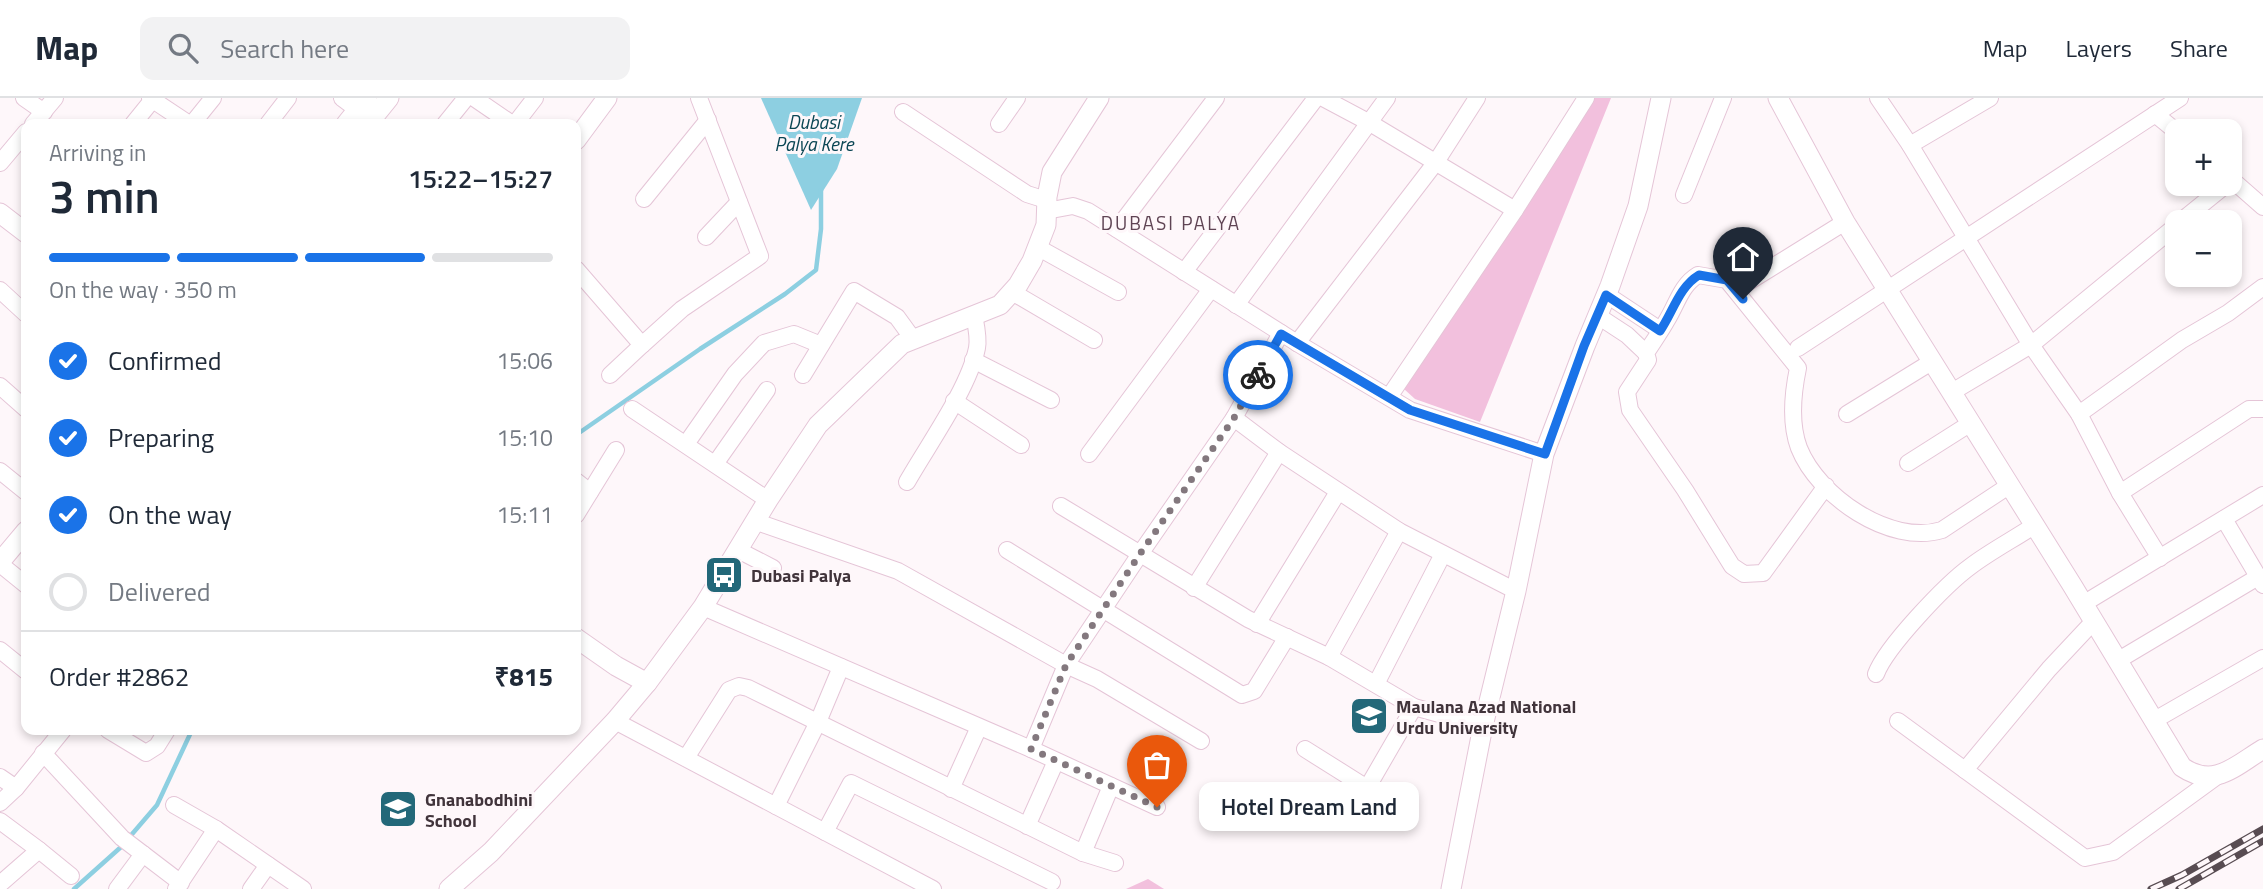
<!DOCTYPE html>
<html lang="en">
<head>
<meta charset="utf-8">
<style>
	body { margin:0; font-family:"Titillium Web",sans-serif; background:#f2f2f3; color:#1f2937; height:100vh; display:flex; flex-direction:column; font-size:26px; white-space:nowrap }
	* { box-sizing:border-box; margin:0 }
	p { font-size:23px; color:#747a83 }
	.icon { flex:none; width:38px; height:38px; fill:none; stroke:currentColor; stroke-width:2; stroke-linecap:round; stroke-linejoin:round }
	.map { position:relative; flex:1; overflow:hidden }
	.panel { position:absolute; left:21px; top:21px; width:560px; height:616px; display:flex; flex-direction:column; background:#fff; border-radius:14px; box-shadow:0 4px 10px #0003 }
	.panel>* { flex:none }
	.buttons { position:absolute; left:2165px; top:21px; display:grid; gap:14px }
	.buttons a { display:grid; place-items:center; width:77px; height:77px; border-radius:14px; background:#fff; box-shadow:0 4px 10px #0003; font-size:35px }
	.pin { position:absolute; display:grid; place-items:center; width:60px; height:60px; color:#fff; margin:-72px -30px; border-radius:50% 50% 50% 0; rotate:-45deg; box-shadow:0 0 7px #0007 }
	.pin .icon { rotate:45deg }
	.courier { position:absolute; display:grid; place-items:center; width:70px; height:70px; margin:-35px; border:5px solid #1a73e8; border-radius:50%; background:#fff; color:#222; box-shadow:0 2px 9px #0007 }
	.bubble { position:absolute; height:49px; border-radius:14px; background:#fff; box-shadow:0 4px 10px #0003; font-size:23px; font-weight:600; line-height:49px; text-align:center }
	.summary em { font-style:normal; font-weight:600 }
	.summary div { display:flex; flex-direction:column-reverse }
	.summary { display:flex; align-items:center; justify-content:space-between; height:119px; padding:0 28px }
	h1 { font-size:46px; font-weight:600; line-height:52px }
	.bar { display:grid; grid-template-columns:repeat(4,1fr); gap:10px 7px; align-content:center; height:84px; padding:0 28px }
	.bar i { height:9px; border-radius:5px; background:#e0e1e3 }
	.bar .selected { background:#1a73e8 }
	.bar p { grid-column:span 4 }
	.line { display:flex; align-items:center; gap:18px; padding:0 28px; border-top:2px solid #e0e1e3 }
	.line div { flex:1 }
	ol { padding:0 28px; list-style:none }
	li { display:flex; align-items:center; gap:21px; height:77px }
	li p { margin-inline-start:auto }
	li .icon { padding:7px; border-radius:50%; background:#1a73e8; color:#fff; stroke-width:4 }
	li:last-child { color:#747a83 }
	li i { width:38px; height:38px; border:4px solid #e0e1e3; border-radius:50% }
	header { display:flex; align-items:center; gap:42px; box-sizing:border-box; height:98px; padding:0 35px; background:#fff; border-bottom:2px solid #e0e1e3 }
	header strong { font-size:33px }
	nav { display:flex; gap:38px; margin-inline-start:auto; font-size:24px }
	.search { width:490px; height:63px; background:#f2f2f3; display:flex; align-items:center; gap:18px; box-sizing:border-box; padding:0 24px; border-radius:14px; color:#747a83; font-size:26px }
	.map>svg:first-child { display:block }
	.green { fill:#f2c0dd }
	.water { fill:#8dcfe1 }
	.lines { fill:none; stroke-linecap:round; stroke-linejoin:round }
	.stream { stroke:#8dcfe1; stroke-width:4.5 }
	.minor-casing { stroke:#e5c5d7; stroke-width:18 }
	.tertiary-casing { stroke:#e5c5d7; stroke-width:21 }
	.minor { stroke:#fff; stroke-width:16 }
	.tertiary { stroke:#fff; stroke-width:19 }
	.rail-casing { stroke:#584c52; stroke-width:7 }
	.rail { stroke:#fef7fa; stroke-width:4.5; stroke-dasharray:13; stroke-linecap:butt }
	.done { stroke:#83787e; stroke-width:7; stroke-dasharray:0 12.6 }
	.route { stroke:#1a73e8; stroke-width:9 }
	.labels { text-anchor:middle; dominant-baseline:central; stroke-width:6; stroke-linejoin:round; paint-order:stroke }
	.poi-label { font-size:18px; font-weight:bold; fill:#41343b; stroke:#fef7fa; text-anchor:start }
	.water-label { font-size:19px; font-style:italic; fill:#0b4654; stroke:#fef7fa }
	.neighbourhood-label { font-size:19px; letter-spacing:2px; fill:#5f4454; stroke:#fef7fa }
</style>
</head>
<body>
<header>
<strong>Map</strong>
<div class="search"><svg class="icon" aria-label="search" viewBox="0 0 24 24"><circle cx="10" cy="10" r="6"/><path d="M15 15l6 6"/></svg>Search here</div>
<nav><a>Map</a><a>Layers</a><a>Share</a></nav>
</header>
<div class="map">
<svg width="2263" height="791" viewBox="0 0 2263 791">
	<rect width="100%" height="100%" fill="#fef7fa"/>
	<!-- green -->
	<g class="green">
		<polygon points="1587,0 1611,0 1480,324 1415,301 1392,280"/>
		<polygon points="1148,781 1164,791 1126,791"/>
	</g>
	<!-- water -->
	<polygon class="water" points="761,0 862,0 837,71 811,112"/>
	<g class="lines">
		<!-- stream -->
		<g class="stream">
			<polyline points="576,337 700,251 785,196 816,172 821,131 821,92"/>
			<polyline points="74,791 121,749 157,707 192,632"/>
		</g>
		<defs>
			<g id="minor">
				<polyline points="24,0 44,14"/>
				<polyline points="150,0 189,26"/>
				<polyline points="342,0 358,12"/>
				<polyline points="474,0 512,26"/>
				<polyline points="1323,0 1370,25 1515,112"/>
				<polyline points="1878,0 1910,47 2031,247 2079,316 2120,395 2160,460"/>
				<polyline points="903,14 1027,96 1046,102"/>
				<polyline points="2155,16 2177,34"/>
				<polyline points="33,26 55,0"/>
				<polyline points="133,26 154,0"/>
				<polyline points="192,26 213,0"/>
				<polyline points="268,26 288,0"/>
				<polyline points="445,26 466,0"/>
				<polyline points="515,26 535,0"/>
				<polyline points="999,26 1017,0"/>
				<polyline points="1910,47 1990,0"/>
				<polyline points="0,65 26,34"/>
				<polyline points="2230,80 2263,109"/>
				<polyline points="1684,97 1723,0"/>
				<polyline points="644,101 708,22"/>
				<polyline points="1046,113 1073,108 1088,113 1297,245 1410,312 1544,356"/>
				<polyline points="2180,124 2227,86"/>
				<polyline points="1117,131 1216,0"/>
				<polyline points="706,139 739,104"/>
				<polyline points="1037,149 1118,194"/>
				<polyline points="576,171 642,247 682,211 760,158 699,0"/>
				<polyline points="1184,174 1316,0"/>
				<polyline points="1745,186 1845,124"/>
				<polyline points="0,192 26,216"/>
				<polyline points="1012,194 1094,242"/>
				<polyline points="1607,197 1660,232"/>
				<polyline points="1236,207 1387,0"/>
				<polyline points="1598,218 1627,237 1646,255"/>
				<polyline points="1297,245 1436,64 1477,0"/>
				<polyline points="1798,250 2180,0"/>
				<polyline points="973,262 1051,302"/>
				<polyline points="610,277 642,247"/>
				<polyline points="803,277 854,193 897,219 913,241"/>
				<polyline points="0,288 26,311"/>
				<polyline points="1952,294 2031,247 2177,127"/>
				<polyline points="1389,299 1515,112 1586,0"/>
				<polyline points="954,303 1021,347"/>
				<polyline points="632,311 768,402"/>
				<polyline points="1847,316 1933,263"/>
				<polyline points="2079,316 2182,242 2228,215 2263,189"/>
				<polyline points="1234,320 1279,354 1399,433 1516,493"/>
				<polyline points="686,346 735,276 764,245 794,236 821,247"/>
				<polyline points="1089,356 1211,191"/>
				<polyline points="1908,365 1971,325"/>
				<polyline points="715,366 767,292"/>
				<polyline points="0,373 26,394"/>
				<polyline points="576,383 590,394"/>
				<path d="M907 384C928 347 969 290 977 250 979 240 976 227 974 217"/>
				<path d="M1826 388 1763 475 1744 476 1732 468 1685 392 1630 312 1627 294 1648 262 1646 255C1653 244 1661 233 1667 222 1677 206 1681 187 1698 177L1727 182 1798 270C1793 294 1790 326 1799 350 1818 398 1890 448 1942 432L2010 387"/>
				<polyline points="2120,395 2249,311 2263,311"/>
				<polyline points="1061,408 1248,521 1329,559 1399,433"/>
				<polyline points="576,417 616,352"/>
				<polyline points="2224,421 2263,487"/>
				<polyline points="757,424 898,473 1066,567 1097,581 1201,643"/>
				<polyline points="738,452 773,470"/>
				<polyline points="1007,452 1242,597 1254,593 1287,539"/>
				<polyline points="0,466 26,487"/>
				<polyline points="1194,490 1279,354"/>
				<polyline points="2083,506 2263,397"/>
				<polyline points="703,509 1031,651 1157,709"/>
				<polyline points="1257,526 1338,394"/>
				<polyline points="0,552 26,573"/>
				<polyline points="1329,559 1414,609 1483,628"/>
				<polyline points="2117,563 2258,479"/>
				<path d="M1876 576C1886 549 1946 486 1971 468 1991 453 2014 441 2035 427"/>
				<polyline points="1376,586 1443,456"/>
				<polyline points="615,623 933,791"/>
				<polyline points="1898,623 2085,760 2113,754 2216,679"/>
				<polyline points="2153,623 2263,560"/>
				<polyline points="108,632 146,655 157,648 167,632"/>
				<polyline points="1031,651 1066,567 1140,456 1234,320 1281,235"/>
				<polyline points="1305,651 1367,690"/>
				<polyline points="43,655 122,740 181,785"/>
				<polyline points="686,660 729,592 739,588 748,590 1083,755 1115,765"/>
				<polyline points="1965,672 2049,571 2094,523"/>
				<polyline points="0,679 16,690 63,632"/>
				<polyline points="951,691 979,629"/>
				<polyline points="0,705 16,690"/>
				<polyline points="174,707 216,731"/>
				<polyline points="776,708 818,624 841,569"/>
				<polyline points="1355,711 1414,609"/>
				<polyline points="0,723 39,752 0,786"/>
				<polyline points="1027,728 1056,663"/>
				<polyline points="825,734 851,685 1052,784"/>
				<polyline points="39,752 71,778"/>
				<polyline points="1083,755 1111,688"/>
				<polyline points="117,791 143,756"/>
				<polyline points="176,791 216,731 303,791"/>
				<polyline points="251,791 268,767"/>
			</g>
			<g id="tertiary">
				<path d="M1778 0 1845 124 2072 487 2182 669C2214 691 2235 668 2263 651"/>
				<polyline points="346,26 367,0"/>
				<polyline points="368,26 389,0"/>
				<polyline points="576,42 607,0"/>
				<polyline points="0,115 26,135"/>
				<polyline points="0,464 26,433"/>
				<polyline points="576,540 616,568 647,585"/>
				<polyline points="449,791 491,754 615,623 647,585 703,509 768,402 818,327 902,246 1000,207 1018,187 1032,163 1046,127 1047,99 1052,74 1099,0"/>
				<polyline points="1451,791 1483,628 1516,493 1544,356 1585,248 1610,188 1638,108 1661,0"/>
			</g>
		</defs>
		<!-- minor casing -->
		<use href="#minor" class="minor-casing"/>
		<!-- tertiary casing -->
		<use href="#tertiary" class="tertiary-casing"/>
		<!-- minor -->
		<use href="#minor" class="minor"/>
		<!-- tertiary -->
		<use href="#tertiary" class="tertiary"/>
		<defs>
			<g id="rail">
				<polyline points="2151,791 2182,777 2263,731"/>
				<polyline points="2179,791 2263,743"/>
			</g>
		</defs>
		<!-- rail casing -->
		<use href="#rail" class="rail-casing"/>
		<!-- rail -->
		<use href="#rail" class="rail"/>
	</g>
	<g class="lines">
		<!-- done -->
		<polyline class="done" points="1157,709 1031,651 1066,567 1140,456 1234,320 1258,277"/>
		<!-- route -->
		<path class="route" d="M1258 277 1281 236 1410 312 1545 356 1584 248 1606 197 1660 233C1673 214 1679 189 1699 177L1727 182 1743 201"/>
	</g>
	<!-- icons -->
	<defs>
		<symbol id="bus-square" viewBox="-11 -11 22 22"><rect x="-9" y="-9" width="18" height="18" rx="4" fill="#236879" stroke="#fef7fa"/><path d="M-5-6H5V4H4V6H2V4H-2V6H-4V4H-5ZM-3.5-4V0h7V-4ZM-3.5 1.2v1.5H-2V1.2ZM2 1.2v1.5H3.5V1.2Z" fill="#fff"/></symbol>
		<symbol id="university-square" viewBox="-11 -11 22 22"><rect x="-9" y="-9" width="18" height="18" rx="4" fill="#236879" stroke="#fef7fa"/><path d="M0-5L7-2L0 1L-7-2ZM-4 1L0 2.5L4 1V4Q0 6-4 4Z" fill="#fff"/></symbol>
		<symbol id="school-square" viewBox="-11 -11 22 22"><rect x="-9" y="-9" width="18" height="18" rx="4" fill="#236879" stroke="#fef7fa"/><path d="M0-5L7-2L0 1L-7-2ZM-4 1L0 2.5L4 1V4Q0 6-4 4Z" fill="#fff"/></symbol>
	</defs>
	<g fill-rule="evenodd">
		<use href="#bus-square" x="702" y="455" width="44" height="44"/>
		<use href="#university-square" x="1347" y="596" width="44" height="44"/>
		<use href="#school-square" x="376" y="689" width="44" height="44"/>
	</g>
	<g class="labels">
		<!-- poi labels -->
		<g class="poi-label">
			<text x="751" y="477">Dubasi Palya</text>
			<text x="1396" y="608">Maulana Azad National<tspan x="1396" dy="21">Urdu University</tspan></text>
			<text x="425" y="701">Gnanabodhini<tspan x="425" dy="21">School</tspan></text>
		</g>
		<!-- water labels -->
		<g class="water-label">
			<text x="814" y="23">Dubasi<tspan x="814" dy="22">Palya Kere</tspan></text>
		</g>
		<!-- neighbourhood labels -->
		<g class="neighbourhood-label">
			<text x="1171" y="124">DUBASI PALYA</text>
		</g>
	</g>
</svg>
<div class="buttons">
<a>+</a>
<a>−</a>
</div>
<div class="pin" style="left:1157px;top:709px;background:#ea580c"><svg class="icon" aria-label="bag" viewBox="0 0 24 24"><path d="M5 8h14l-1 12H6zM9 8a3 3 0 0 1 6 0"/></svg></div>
<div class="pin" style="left:1743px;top:201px;background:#1f2937"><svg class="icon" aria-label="home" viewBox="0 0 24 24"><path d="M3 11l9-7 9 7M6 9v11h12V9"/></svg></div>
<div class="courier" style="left:1258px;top:277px"><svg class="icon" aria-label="bike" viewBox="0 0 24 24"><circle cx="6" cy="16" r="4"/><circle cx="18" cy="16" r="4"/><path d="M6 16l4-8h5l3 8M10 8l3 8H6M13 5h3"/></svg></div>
<div class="bubble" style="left:1199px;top:684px;width:220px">Hotel Dream Land</div>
<section class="panel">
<div class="summary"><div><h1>3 min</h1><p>Arriving in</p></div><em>15:22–15:27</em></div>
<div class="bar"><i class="selected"></i><i class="selected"></i><i class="selected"></i><i></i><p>On the way · 350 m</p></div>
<ol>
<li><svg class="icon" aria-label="check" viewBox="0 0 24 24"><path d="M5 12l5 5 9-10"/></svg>Confirmed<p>15:06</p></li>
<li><svg class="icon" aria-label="check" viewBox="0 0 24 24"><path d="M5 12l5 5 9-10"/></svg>Preparing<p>15:10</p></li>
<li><svg class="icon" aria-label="check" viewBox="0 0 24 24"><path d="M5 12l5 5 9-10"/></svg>On the way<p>15:11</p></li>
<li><i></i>Delivered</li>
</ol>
<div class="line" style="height:91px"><div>Order #2862</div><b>₹815</b></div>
</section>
</div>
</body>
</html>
